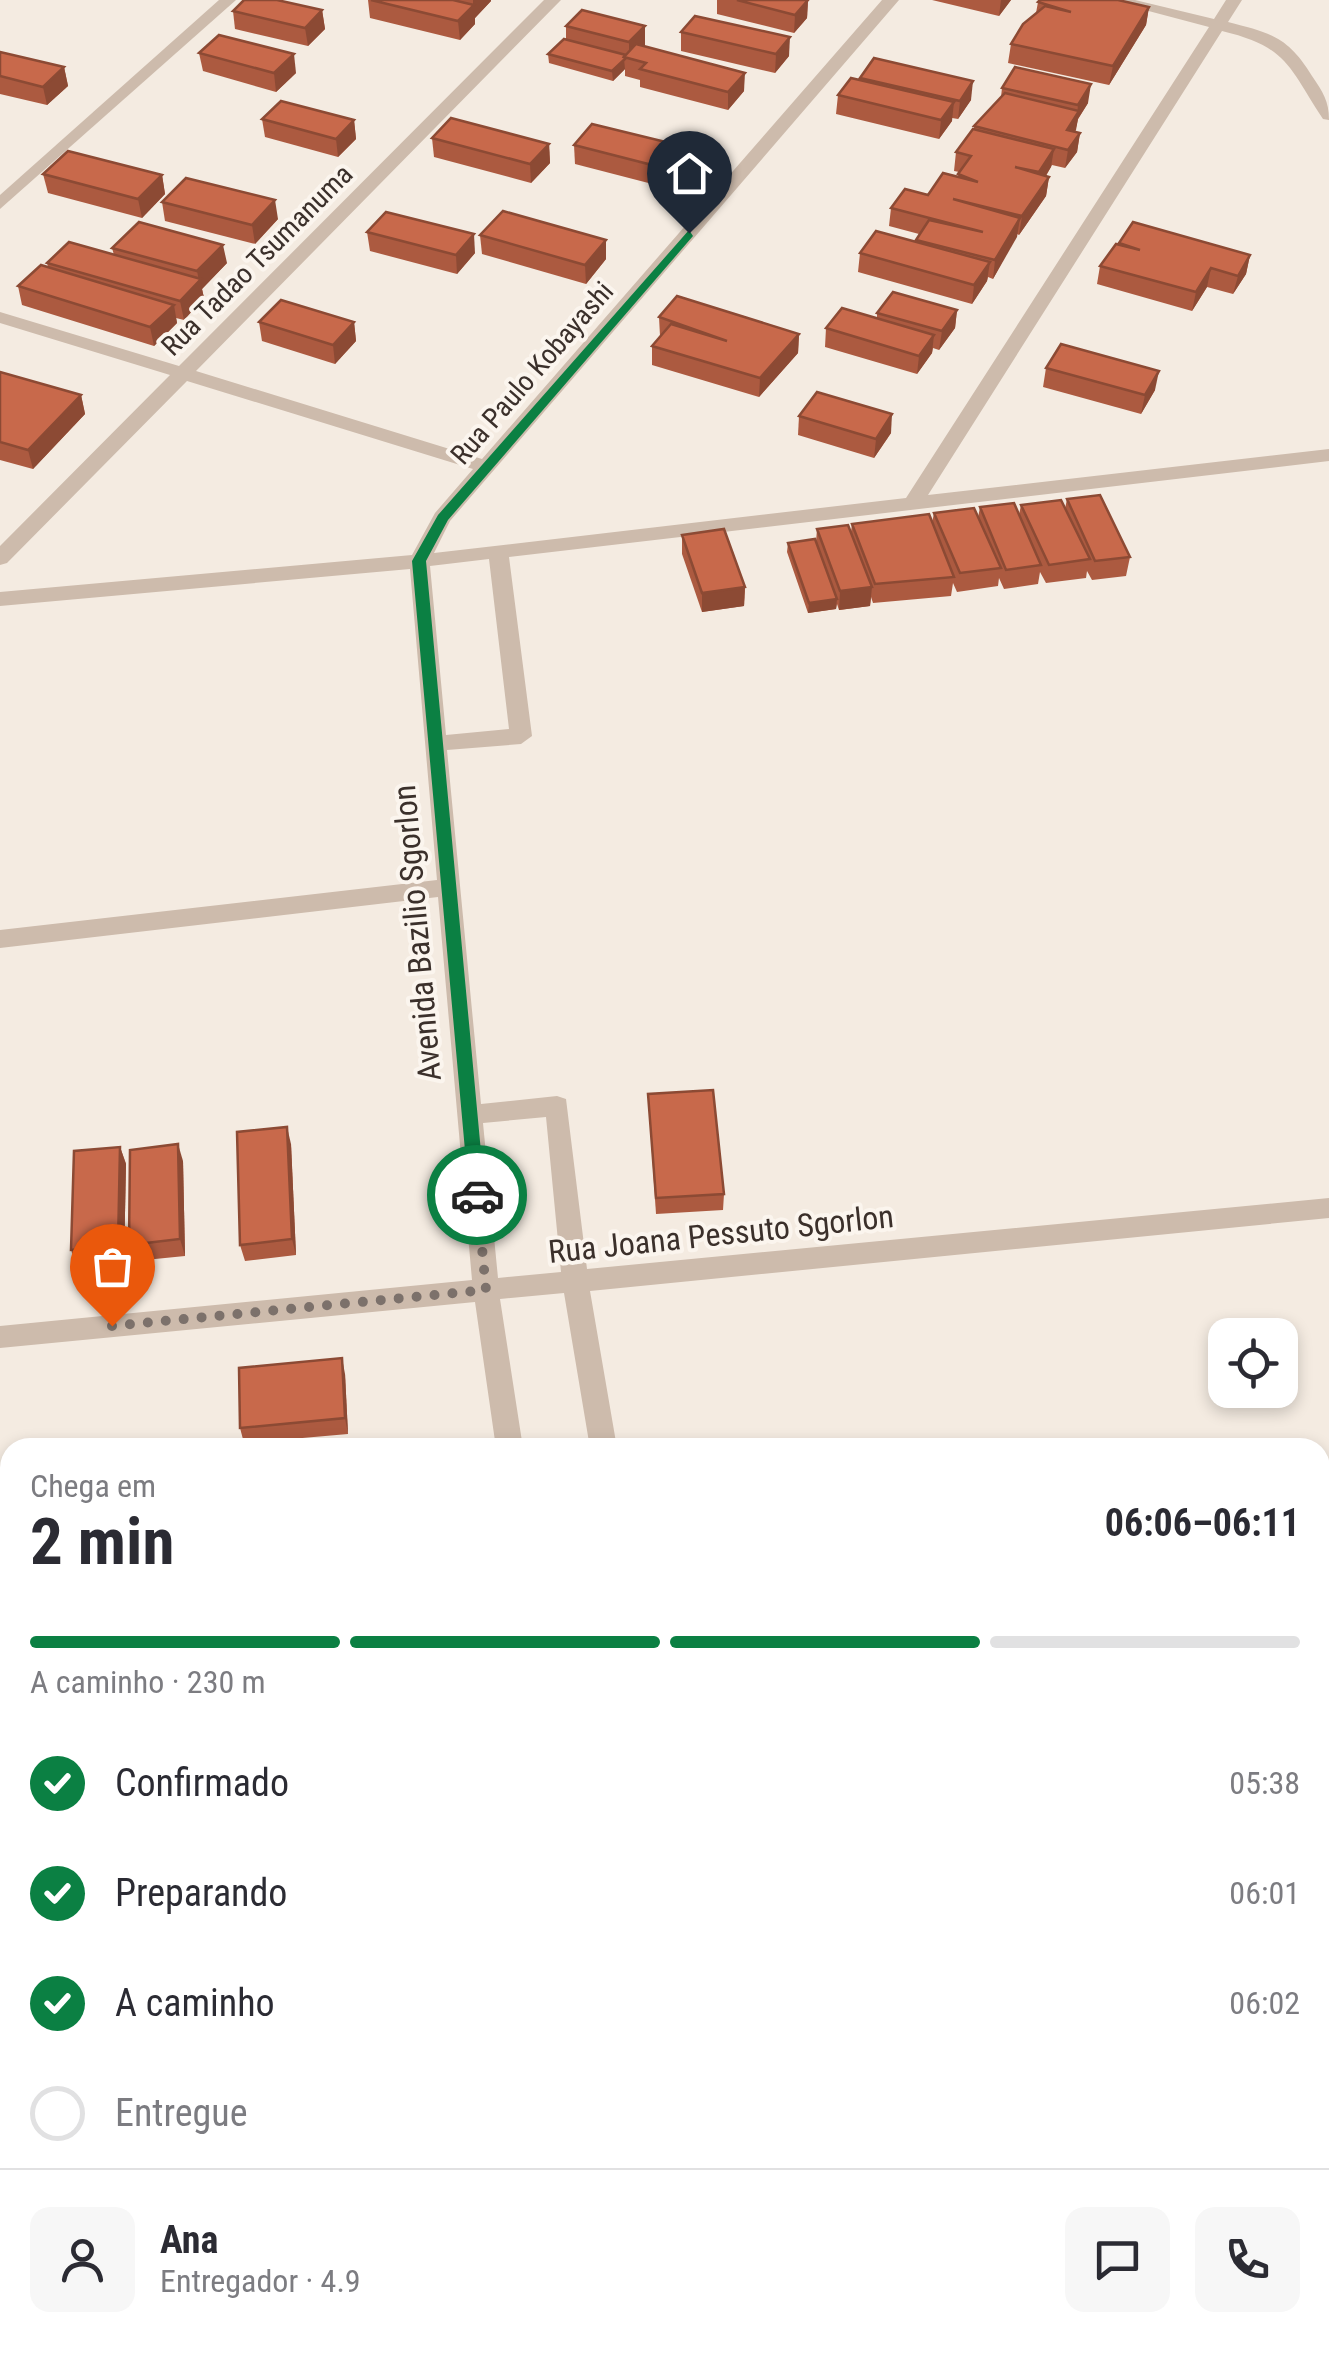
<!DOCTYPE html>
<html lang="pt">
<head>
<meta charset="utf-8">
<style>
	body { margin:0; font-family:"Roboto Condensed",sans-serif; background:#f7f7f7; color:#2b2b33; height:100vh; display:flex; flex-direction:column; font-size:38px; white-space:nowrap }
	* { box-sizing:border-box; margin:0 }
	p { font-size:32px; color:#7c7c81 }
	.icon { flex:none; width:55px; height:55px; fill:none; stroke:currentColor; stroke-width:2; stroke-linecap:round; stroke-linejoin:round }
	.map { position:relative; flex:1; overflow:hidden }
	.panel { position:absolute; left:0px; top:1438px; width:1330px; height:932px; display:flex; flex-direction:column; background:#fff; border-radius:30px 30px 0 0; box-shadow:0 5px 15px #0003 }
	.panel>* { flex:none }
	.tools { position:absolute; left:1208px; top:1318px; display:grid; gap:20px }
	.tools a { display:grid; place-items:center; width:90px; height:90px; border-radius:20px; background:#fff; box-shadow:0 5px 15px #0003; font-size:50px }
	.pin { position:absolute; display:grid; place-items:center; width:85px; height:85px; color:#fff; margin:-102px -42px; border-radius:50% 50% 50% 0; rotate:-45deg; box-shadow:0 0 10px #0007 }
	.pin .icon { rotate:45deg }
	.courier { position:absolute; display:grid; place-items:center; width:100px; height:100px; margin:-50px; border:8px solid #0b8043; border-radius:50%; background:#fff; color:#222; box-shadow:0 2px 12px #0007 }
	.head em { font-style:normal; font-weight:700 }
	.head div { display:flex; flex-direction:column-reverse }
	.head { display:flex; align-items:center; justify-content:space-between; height:170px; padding:0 30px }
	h1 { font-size:65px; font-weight:700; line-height:75px }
	.bar { display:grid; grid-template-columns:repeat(4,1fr); gap:15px 10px; align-content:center; height:120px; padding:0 30px }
	.bar i { height:12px; border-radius:8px; background:#e1e1e2 }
	.bar .on { background:#0b8043 }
	.bar p { grid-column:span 4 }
	.line { display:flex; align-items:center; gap:25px; padding:0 30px; border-top:2px solid #e1e1e2 }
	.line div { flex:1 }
	.round { display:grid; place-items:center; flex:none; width:105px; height:105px; border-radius:20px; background:#f7f7f7 }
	ol { padding:0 30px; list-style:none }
	li { display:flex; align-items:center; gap:30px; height:110px }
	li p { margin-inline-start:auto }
	li .icon { padding:10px; border-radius:50%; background:#0b8043; color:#fff; stroke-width:4 }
	li:last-child { color:#7c7c81 }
	li i { width:55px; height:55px; border:5px solid #e1e1e2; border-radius:50% }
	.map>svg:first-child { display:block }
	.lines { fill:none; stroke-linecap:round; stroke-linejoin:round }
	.minor { fill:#cdbbac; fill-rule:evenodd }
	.wall { fill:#ac5a40 }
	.shaded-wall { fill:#8c4a34 }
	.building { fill:#c8694b; stroke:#8c4a34; stroke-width:2.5 }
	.route { fill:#0b8043 }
	.done { stroke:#7c716b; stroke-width:10; stroke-dasharray:0 18 }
	.labels { text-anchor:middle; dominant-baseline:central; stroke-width:8; stroke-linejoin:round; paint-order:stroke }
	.far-street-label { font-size:28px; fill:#3b302b; stroke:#fbf5ee }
	.street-label { font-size:32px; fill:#3b302b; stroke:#fbf5ee }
</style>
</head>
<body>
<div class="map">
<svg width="1329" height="2369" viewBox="0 0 1329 2369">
	<rect width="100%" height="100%" fill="#f4ebe1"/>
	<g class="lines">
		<!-- minor -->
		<g class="minor">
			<polygon points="219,0 236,0 0,209 0,195"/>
			<path d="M544 0H561L196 371 482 459 882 0H899L450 521 434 553 906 498 1209 27 1107 0H1135L1214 19 1226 0H1242L1228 22C1271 33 1288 37 1312 76 1323 92 1329 101 1329 120L1323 119C1288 66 1288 47 1222 31L928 495 1329 449V461L509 557 532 736 521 744 447 750 481 1104 557 1096 566 1099 587 1269 1329 1198V1218L590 1291 617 1448H590L564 1293 500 1299 523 1448H496L475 1302 0 1348V1326L472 1280 438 897 0 948V930L437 880 410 569 0 606V592L412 555 435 513 473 469 187 381 7 563 0 565V546L170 375 0 323V312L179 366ZM489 559 509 729 446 735 430 566ZM546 1117 561 1272 498 1278 483 1123Z"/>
			<polygon points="1329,1585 1329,1611 1320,1612 1320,1586"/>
			<polygon points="10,1726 10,1754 0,1755 0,1727"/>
			<polygon points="1329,2119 1329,2151 1320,2152 1320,2120"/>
			<polygon points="10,2280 10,2314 0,2315 0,2281"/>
			<rect x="139" y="2360" width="34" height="9"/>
			<polygon points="1153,2360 1187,2360 1189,2369 1155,2369"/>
		</g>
	</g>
	<!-- wall -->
	<g class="wall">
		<polygon points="368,0 491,0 491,1 475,18 475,24 460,40 370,18"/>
		<polygon points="717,0 808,0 807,18 794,33 717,14"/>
		<polygon points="932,0 1011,0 999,16"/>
		<polygon points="1038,2 1149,7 1146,25 1109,85 1008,63 1011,44 1036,13"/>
		<polygon points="322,10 325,29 308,46 235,29 233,11"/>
		<polygon points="566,26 645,45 644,46 744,91 728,110 640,87 640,80 625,76 625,69 613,81 549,63 548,54 566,39"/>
		<polygon points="681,32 789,56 775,73 681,51"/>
		<polygon points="0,52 64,67 68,86 47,105 0,94"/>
		<polygon points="199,53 296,73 276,92 203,71"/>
		<polygon points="860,78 971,100 958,119 952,118 952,121 939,139 836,114 838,95 860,80"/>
		<polygon points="1002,88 1088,103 1078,119 1075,132 1080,133 1077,152 1065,168 1052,165 1046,176 1049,177 1046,196 1019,235 1017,234 993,279 988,277 987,281 972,304 858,272 860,253 915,242 919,234 889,226 891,208 928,195 958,177 959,172 954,171 956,152 974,129 974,126 1001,97"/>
		<polygon points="262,119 354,120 356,139 338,157 265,137"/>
		<polygon points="432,138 549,144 550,163 531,183 434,157"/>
		<polygon points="574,145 677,164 660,186 575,164"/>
		<polygon points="43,174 162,175 165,194 142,218 48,193"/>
		<polygon points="162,202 278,219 255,244 165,221"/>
		<polygon points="367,232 475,253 457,274 370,251"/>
		<polygon points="480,235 606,259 586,284 482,254"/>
		<polygon points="1119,243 1250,255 1246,274 1233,294 1207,287 1192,311 1097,284 1100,266"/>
		<polygon points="112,248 227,263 202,289 204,298 184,320 176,318 177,323 154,346 22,305 18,286 48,267 47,263 114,255"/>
		<polygon points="957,310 955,328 939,350 933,348 932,353 917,374 825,347 826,328 877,318 877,313"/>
		<polygon points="659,317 799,334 798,353 759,397 652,365 652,346 660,336"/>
		<polygon points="259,322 354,322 356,341 335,364 262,341"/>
		<polygon points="1046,368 1155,390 1141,414 1043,387"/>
		<polygon points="0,372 81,395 85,414 33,469 0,460"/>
		<polygon points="799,416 891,433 874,458 798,435"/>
		<polygon points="1067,499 1130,557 1126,576 1092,580 1087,571 1086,578 1046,583 1040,572 1038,584 1004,589 999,578 998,586 957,592 953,583 951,596 873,603 871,597 870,606 839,610 837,604 836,609 808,613 787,552 788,543 816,542 817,529 851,532 852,524 932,523 934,513 978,518 980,507 1019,515 1021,505 1065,509"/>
		<polygon points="682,535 745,587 744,606 702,612 682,554"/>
		<polygon points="648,1094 724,1194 723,1210 656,1214"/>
		<polygon points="291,1144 296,1255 245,1261 240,1245"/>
		<polygon points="120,1147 126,1164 124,1262 77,1267 71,1250"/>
		<polygon points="183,1161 185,1256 135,1261 129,1245"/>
		<polygon points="345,1374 348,1434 244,1443 240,1428"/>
		<polygon points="1320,1669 1329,1669 1329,1778 1320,1744"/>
		<polygon points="1329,2252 1329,2369 1255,2369 1253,2360 1320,2360 1320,2253"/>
	</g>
	<!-- shaded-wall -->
	<g class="shaded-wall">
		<polygon points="473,0 491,0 491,1 475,18 475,24 460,40 458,21 473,6"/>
		<polygon points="808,0 807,18 794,33 795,15"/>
		<polygon points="1001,0 1011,0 999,16"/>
		<polygon points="1149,7 1146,25 1109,85 1113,66"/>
		<polygon points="322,10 325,29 308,46 305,28"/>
		<polygon points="645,26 645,45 631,59 629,59 629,42"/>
		<polygon points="790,37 789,56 775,73 776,54"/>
		<polygon points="294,54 296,73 276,92 274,73"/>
		<polygon points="624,59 625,69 613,81 612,71"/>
		<polygon points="64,67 68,86 47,105 43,87"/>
		<polygon points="745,73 744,91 728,110 728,92"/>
		<polygon points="973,81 971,100 958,119 960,101"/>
		<polygon points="1091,84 1088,103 1078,119 1076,130 1064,148 1067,130 1077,115 1078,105"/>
		<polygon points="954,102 952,121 939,139 941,120"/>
		<polygon points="354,120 356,139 338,157 336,139"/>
		<polygon points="1080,133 1077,152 1065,168 1068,150"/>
		<polygon points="549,144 550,163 531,183 530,164"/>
		<polygon points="678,145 677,164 660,186 660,167"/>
		<polygon points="1054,149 1051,167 1036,191 1039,172"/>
		<polygon points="162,175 165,194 142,218 138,199"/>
		<polygon points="1049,177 1046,196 1019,235 1022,216"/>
		<polygon points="275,200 278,219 255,244 252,225"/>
		<polygon points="1020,218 1017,237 993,279 995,260"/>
		<polygon points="474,234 475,253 457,274 456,255"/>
		<polygon points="606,240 606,259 586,284 585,265"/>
		<polygon points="223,245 227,263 202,289 204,298 184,320 180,301 199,281 197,271"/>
		<polygon points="1250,255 1246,274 1233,294 1238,276"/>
		<polygon points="990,262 987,281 972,304 974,285"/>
		<polygon points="1211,268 1207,287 1192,311 1196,292"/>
		<polygon points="174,305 177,323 154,346 150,327"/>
		<polygon points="957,310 955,328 939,350 942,331"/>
		<polygon points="354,322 356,341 335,364 333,345"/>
		<polygon points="799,334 798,353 759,397 760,378"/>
		<polygon points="934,335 932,353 917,374 919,356"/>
		<polygon points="1159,371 1155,390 1141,414 1145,395"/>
		<polygon points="81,395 85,414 33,469 28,450"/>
		<polygon points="892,414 891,433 874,458 876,439"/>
		<polygon points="745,587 744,606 702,612 702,593"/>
		<polygon points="872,587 870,606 839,610 840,591"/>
		<polygon points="837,599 836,609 808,613 809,603"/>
		<polygon points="287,1127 291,1144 296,1255 292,1239"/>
		<polygon points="178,1144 183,1161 185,1256 180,1239"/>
		<polygon points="120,1147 126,1164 124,1262 118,1246"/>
		<polygon points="342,1358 345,1374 348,1434 345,1418"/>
	</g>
	<!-- building -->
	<g class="building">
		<polygon points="244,0 277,0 322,10 305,28 233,11"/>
		<polygon points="371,0 453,0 474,5 458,21"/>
		<polygon points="737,0 808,0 795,15"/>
		<polygon points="1040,0 1118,0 1149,7 1113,66 1011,44 1023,24 1045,6 1071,12 1038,2"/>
		<polygon points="582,10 645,26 629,42 566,26"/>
		<polygon points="695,16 790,37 776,54 681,32"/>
		<polygon points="219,35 294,54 274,73 199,53"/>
		<polygon points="564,39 626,55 624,57 626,58 612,71 548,54"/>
		<polygon points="636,44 745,73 728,92 640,69 646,63 624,57"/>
		<polygon points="0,52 64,67 43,87 0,76"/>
		<polygon points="874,58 973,81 960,101 860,78"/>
		<polygon points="1015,67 1091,84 1078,105 1002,88"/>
		<polygon points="851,78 954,102 941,120 838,95"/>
		<polygon points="1005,93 1079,111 1067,130 1080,133 1068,150 974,126"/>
		<polygon points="281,101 354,120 336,139 262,119"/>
		<polygon points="451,118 549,144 530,164 432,138"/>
		<polygon points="592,124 678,145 660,167 574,145"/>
		<polygon points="973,129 1054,149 1039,172 1015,167 1049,177 1022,216 953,199 1020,218 995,260 916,240 929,220 983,232 891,208 905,189 928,195 943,173 978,182 958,174 971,156 956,152"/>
		<polygon points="68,151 162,175 138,199 43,174"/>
		<polygon points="186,178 275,200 252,225 162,202"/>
		<polygon points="503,211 606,240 585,265 480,235"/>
		<polygon points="386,212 474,234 456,255 367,232"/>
		<polygon points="139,222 223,245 197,271 112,248"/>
		<polygon points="1133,222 1250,255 1238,276 1211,268 1196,292 1100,266 1116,244 1140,250 1119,243"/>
		<polygon points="876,231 990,262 974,285 860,253"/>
		<polygon points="69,242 201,279 180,301 47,263"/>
		<polygon points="41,265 174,305 150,327 18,286"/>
		<polygon points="893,292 957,310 942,331 877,313"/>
		<polygon points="677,296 799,334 760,378 652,346 671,324 727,341 659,317"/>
		<polygon points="281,300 354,322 333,345 259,322"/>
		<polygon points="842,308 934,335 919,356 826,328"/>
		<polygon points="1061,344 1159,371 1145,395 1046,368"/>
		<polygon points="0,372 81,395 28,450 0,442"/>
		<polygon points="817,392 892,414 876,439 799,416"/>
		<polygon points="1100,495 1130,557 1095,561 1067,499"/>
		<polygon points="1061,500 1090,559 1049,565 1021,505"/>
		<polygon points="1014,503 1041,565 1006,570 980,507"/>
		<polygon points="974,508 1001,568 960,573 934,513"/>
		<polygon points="929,514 954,577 875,584 852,524"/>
		<polygon points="848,525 872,587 840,591 817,529"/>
		<polygon points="724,529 745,587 702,593 682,535"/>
		<polygon points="815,539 837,599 809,603 788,543"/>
		<polygon points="713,1090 724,1194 656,1198 648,1094"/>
		<polygon points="287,1127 292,1239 240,1245 237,1132"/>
		<polygon points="178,1144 180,1239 129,1245 130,1150"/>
		<polygon points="120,1147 118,1246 71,1250 74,1151"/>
		<polygon points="342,1358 345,1418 240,1428 239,1368"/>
		<polygon points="1320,1669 1329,1669 1329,1735 1320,1701"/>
		<polygon points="1329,2252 1329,2352 1320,2314 1320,2253"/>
		<polygon points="1320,2351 1324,2369 1264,2369 1262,2360 1320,2360"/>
	</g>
	<!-- route -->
	<polygon class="route" points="689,230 693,236 448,520 426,561 485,1195 477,1202 469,1195 412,561 438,515"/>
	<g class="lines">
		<!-- done -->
		<polyline class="done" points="112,1326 486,1290 477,1195"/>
	</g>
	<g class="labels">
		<!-- far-street labels -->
		<g class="far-street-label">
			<text transform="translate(257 260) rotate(-45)">Rua Tadao Tsumanuma</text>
			<text transform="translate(532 373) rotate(-49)">Rua Paulo Kobayashi</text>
		</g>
		<!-- street labels -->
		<g class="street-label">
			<text transform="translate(417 933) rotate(-95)">Avenida Bazilio Sgorlon</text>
			<text transform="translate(721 1234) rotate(-6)">Rua Joana Pessuto Sgorlon</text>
		</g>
	</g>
</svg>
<div class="tools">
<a><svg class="icon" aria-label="locate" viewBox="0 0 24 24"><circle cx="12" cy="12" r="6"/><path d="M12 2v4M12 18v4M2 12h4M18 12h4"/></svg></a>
</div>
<div class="pin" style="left:112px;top:1326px;background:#ea580c"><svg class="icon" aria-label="bag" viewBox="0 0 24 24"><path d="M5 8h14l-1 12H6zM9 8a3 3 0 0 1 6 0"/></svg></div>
<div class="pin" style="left:689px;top:233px;background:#1f2937"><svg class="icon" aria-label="home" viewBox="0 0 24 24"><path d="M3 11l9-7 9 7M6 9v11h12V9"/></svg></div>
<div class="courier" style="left:477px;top:1195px"><svg class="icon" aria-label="car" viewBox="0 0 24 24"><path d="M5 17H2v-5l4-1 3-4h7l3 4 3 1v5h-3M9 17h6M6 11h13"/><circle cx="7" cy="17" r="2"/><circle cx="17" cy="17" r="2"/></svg></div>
<section class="panel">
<div class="head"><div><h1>2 min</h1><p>Chega em</p></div><em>06:06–06:11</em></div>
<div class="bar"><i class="on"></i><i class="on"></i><i class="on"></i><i></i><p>A caminho · 230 m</p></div>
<ol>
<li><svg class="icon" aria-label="check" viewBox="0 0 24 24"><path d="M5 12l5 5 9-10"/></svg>Confirmado<p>05:38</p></li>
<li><svg class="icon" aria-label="check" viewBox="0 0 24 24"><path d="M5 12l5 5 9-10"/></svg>Preparando<p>06:01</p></li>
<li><svg class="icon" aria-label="check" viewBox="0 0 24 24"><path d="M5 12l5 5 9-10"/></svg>A caminho<p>06:02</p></li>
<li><i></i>Entregue</li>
</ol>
<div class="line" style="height:180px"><a class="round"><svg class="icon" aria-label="person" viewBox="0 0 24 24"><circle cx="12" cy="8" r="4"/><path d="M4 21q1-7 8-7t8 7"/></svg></a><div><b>Ana</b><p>Entregador · 4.9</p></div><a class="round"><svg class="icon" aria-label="chat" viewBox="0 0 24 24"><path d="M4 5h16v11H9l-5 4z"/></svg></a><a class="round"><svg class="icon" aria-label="phone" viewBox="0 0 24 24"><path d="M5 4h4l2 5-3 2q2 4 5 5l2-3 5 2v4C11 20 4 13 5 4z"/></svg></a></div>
</section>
</div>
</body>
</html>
